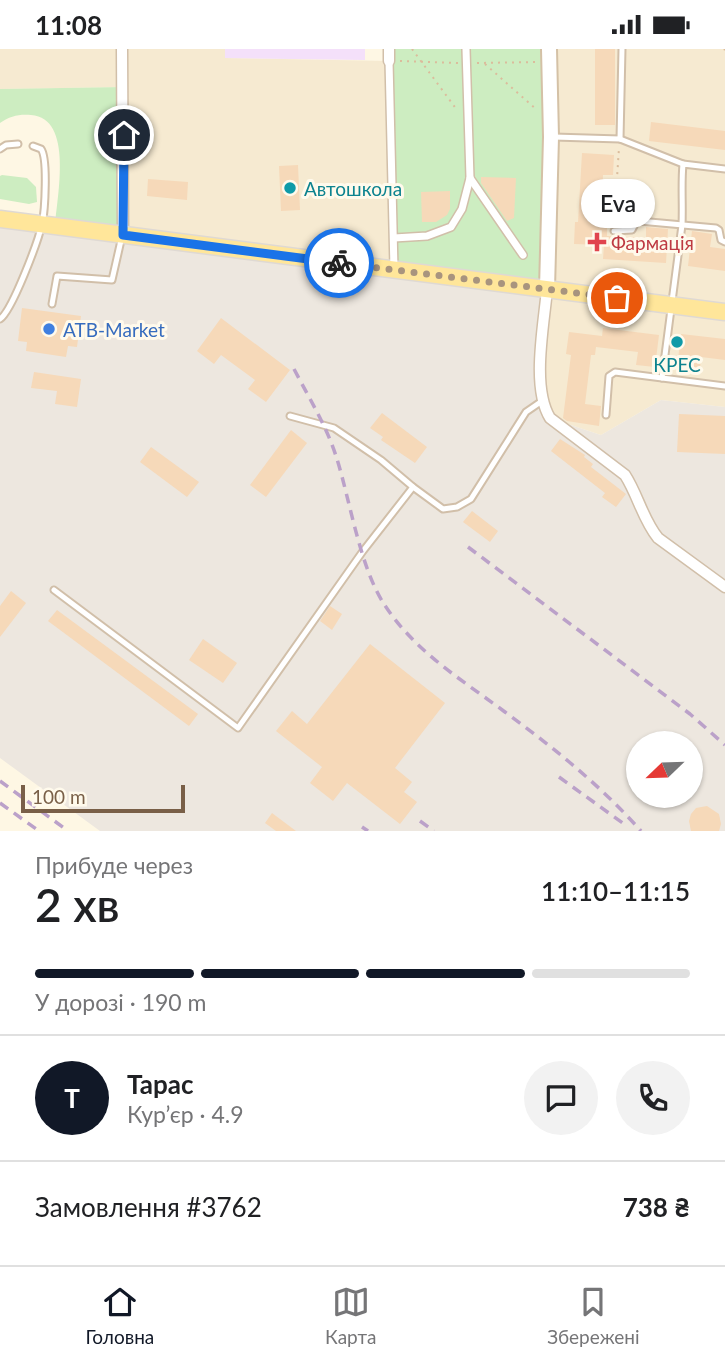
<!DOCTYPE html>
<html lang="uk">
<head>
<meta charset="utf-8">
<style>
	body { margin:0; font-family:Lato,sans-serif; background:#f2f2f2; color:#202124; height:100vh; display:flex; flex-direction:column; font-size:26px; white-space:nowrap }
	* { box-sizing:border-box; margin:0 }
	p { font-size:23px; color:#757577 }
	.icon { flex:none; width:38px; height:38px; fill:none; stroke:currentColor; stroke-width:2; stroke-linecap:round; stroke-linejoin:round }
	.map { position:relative; height:782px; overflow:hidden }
	.side { display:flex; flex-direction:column; background:#fff; flex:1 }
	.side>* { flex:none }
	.needle { width:46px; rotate:247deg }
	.controls { position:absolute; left:626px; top:682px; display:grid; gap:14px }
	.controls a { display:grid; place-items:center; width:77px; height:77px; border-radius:50%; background:#fff; box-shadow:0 2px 5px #0004; font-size:35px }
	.scale { position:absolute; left:21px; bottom:18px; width:164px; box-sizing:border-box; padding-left:7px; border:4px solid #795f47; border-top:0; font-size:19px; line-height:24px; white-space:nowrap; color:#795f47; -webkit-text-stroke:5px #fffaec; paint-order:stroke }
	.pin { position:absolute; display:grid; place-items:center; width:60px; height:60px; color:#fff; margin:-30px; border:4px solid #fff; border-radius:50%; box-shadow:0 2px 7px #0007 }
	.courier { position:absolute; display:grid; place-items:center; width:70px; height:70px; margin:-35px; border:5px solid #1a73e8; border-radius:50%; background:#fff; color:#222; box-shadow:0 2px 9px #0007 }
	.bubble { position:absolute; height:49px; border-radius:24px; background:#fff; box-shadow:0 2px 5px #0004; font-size:23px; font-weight:600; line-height:49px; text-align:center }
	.overview em { font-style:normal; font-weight:600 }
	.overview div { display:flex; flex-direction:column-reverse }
	.overview { display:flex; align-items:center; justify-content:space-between; height:119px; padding:0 35px }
	h1 { font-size:46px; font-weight:600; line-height:52px }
	.bar { display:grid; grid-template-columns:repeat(4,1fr); gap:10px 7px; align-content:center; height:84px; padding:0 35px }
	.bar i { height:9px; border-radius:5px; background:#e0e0e0 }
	.bar .on { background:#111827 }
	.bar p { grid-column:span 4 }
	.line { display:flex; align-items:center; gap:18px; padding:0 35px; border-top:2px solid #e0e0e0 }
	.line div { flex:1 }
	.round { display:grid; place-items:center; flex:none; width:74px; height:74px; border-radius:37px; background:#f2f2f2 }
	.status { display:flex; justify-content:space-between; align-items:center; height:49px; padding:0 35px; background:#fff; direction:ltr }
	.status svg { height:19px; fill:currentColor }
	.menu { display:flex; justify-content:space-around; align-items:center; height:98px; border-top:2px solid #e0e0e0; background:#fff; font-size:19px; color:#757577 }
	.menu a { display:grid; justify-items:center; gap:4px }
	.menu .on { color:#111827 }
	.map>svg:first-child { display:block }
	.residential { fill:#f6ead1 }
	.industrial { fill:#ede7df; fill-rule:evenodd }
	.education { fill:#f4e0fa }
	.green { fill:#cdedc1 }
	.building { fill:#f6d9b9 }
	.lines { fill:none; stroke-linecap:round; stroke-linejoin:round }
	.service-casing { stroke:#d1bfa9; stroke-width:9 }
	.pedestrian-casing { stroke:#d1bfa9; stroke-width:10 }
	.minor-casing { stroke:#d1bfa9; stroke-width:13 }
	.secondary-casing { stroke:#d4c1a6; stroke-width:18 }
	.primary-casing { stroke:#dfd9d3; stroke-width:19 }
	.path { stroke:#dbbc9c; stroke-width:2; stroke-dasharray:2 5; stroke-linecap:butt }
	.service { stroke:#fff; stroke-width:5 }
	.pedestrian { stroke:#fff; stroke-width:7 }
	.minor { stroke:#fff; stroke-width:10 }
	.secondary { stroke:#fff; stroke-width:14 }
	.primary { stroke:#ffe69a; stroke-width:16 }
	.rail { stroke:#bba1c9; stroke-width:3.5; stroke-dasharray:10 7; stroke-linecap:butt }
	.done { stroke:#a8947e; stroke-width:7; stroke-dasharray:0 12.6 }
	.route { stroke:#1a73e8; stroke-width:9 }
	.culture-dot { fill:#0f9aa8; stroke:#fffaec; stroke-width:2.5 }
	.health-dot { fill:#e0444e; stroke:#fffaec; stroke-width:2.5 }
	.shop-dot { fill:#3f7fe0; stroke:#fffaec; stroke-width:2.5 }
	.labels { text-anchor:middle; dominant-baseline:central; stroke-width:6; stroke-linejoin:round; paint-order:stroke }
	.culture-label { font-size:19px; fill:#0d838f; stroke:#fffaec; text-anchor:start }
	.health-label { font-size:19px; fill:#be3a42; stroke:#fffaec; text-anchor:start }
	.shop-label { font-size:19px; fill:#366cbe; stroke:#fffaec; text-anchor:start }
</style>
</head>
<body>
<div class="status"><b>11:08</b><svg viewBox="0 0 49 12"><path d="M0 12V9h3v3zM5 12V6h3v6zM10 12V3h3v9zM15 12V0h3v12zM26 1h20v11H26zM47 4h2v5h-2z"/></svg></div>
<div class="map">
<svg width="725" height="782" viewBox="0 0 725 782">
	<rect width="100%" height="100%" fill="#fef7e4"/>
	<!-- residential -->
	<g class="residential">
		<polygon points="0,0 225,0 225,9 389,12 394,221 123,186 124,38 0,40"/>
		<polygon points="549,0 725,0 725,358 661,351 601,386 550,369 544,358"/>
	</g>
	<!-- industrial -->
	<path class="industrial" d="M0 170 547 240 540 328 550 369 601 386 661 351 725 358V782H100L0 709ZM639 695H691V747H639Z"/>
	<!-- education -->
	<polygon class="education" points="225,0 365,0 365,11 225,9"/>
	<!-- green -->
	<g class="green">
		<polygon points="390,0 549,0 547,240 394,221"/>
		<path d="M124 38 123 186 55 177C57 148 74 69 31 66 19 65 10 67 0 74V40Z"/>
		<polygon points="2,126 27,129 36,138 37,153 29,155 0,150 0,127"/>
	</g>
	<!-- building -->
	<g class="building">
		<rect x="595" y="0" width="20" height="76"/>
		<polygon points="651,73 725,82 725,101 649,92"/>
		<polygon points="582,104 614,106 613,126 603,126 601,178 607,178 607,187 646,189 646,178 668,180 666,214 603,210 604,196 574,195 575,173 578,173"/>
		<polygon points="298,116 300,161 281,162 279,117"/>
		<polygon points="481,128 516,129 514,169 507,172 481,134"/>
		<polygon points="148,130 188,133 187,151 147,147"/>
		<polygon points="450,142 450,160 447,166 436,173 422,173 421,143"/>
		<polygon points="692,182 712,185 710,198 725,200 725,222 688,217"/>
		<polygon points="22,259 81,267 77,298 68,297 66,308 26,302 27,293 18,292"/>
		<polygon points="221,269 290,321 266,353 248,340 255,331 221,306 214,315 197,302"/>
		<polygon points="603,279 659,286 655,318 636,316 638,303 596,298 595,306 591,306 585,355 601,357 599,377 567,372 563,369 571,306 566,305 569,283 602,287"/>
		<polygon points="681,285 725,290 725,311 701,308 700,321 677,319"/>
		<polygon points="34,323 81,330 77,358 55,355 57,342 31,339"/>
		<polygon points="382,364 427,398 415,414 381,391 383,388 370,379"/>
		<polygon points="679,365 725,367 725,405 677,403"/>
		<polygon points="291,381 307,394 266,448 250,436"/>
		<polygon points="560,390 585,406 584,408 593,415 591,418 626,445 616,458 602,448 605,444 551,402"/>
		<polygon points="151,398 199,433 187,448 140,413"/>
		<polygon points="472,462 498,482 490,493 463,473"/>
		<polygon points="11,542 26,554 0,588 0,557"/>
		<polygon points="330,557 342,565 332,581 320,572"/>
		<polygon points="57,561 198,665 189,677 48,572"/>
		<polygon points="203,590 237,614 223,634 189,611"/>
		<polygon points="370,595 445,654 395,719 412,733 404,743 417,753 400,775 347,734 333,752 310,734 322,718 276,682 292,662 307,675"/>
		<polygon points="707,757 719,765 721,775 719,782 691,782 689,772 691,765 696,759"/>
		<polygon points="272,764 296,782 276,782 265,774"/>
	</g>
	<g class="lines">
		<defs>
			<g id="service">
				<polyline points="554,88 620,90 622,0"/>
				<polyline points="620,90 683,115"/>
				<polyline points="0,100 6,96 18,95"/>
				<polyline points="614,182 632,181 636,173 639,172 716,179 719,181 721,191 725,193"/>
				<polyline points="52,255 57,227 112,231 122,187"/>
				<path d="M0 270C12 262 38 193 42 175 45 162 48 109 41 100L33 97"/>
				<path d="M662 329 682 176C683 155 681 136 683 115L725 120"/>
				<polyline points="606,366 609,327 615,323 725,337"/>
				<polyline points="290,367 334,379 381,411 413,438"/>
				<polyline points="54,541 238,679 363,502 413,438 443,460 457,458 471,450 526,363 542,352"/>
			</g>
			<g id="pedestrian">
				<polyline points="466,0 470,129 523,206"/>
				<polyline points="389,12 394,220"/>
				<polyline points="394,189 427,187 451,178 462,160 470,129"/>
			</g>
			<g id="minor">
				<polyline points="122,0 123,186"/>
				<polyline points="389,0 389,12"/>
				<path d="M547 240C544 276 531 338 550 369L625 426C638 446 643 471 658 489L725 538"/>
			</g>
			<polyline id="secondary" points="547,240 551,88 549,0"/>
			<polyline id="primary" points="0,170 725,263"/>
		</defs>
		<!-- service casing -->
		<use href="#service" class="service-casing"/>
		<!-- pedestrian casing -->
		<use href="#pedestrian" class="pedestrian-casing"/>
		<!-- minor casing -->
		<use href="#minor" class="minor-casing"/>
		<!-- secondary casing -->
		<use href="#secondary" class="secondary-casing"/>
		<!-- primary casing -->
		<use href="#primary" class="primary-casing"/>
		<!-- path -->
		<g class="path">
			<polyline points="412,0 457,61"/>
			<polyline points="724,0 725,1"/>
			<polyline points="400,12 458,14"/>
			<polyline points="477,14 538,13"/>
			<polyline points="485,15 537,61"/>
			<polyline points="614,174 619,99"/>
		</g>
		<!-- service -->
		<use href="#service" class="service"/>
		<!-- pedestrian -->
		<use href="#pedestrian" class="pedestrian"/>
		<!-- minor -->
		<use href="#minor" class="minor"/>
		<!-- secondary -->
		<use href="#secondary" class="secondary"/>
		<!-- primary -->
		<use href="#primary" class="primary"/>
		<!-- rail -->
		<g class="rail">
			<path d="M294 320C309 349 326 376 336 407 350 450 360 521 386 558 416 603 462 631 505 663 554 699 600 736 641 782"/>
			<polyline points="468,498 690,665 725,696"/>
			<polyline points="559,728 624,775"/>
			<polyline points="0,732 68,782"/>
			<polyline points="0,754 39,782"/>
			<polyline points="420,772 434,782"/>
			<polyline points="362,778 368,782"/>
		</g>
	</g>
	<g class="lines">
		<!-- done -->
		<polyline class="done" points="339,214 617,249"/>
		<!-- route -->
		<polyline class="route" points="124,86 123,186 339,214"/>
	</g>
	<!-- markers -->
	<g class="culture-dot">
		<circle cx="290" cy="139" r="7"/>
		<circle cx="677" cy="293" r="7"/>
	</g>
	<path class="health-dot" d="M593.5 182.5h7v7h7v7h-7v7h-7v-7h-7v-7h7z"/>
	<circle class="shop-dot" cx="49" cy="280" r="7"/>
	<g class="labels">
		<!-- culture labels -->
		<g class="culture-label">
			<text x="304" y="139">Автошкола</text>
			<text x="677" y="315" text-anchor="middle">КРЕС</text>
		</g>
		<!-- health labels -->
		<g class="health-label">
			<text x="611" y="193">Фармація</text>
		</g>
		<!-- shop labels -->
		<g class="shop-label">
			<text x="63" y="280">ATB-Market</text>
		</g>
	</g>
</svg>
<div class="controls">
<a><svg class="needle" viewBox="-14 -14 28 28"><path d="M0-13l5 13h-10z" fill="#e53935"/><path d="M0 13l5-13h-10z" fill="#757577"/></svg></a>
</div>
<div class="scale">100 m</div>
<div class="pin" style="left:617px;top:249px;background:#ea580c"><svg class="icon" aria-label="bag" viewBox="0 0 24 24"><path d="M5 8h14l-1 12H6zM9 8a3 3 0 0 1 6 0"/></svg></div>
<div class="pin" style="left:124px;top:86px;background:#1f2937"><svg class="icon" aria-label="home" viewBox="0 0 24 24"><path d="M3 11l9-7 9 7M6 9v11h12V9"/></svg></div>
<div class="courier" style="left:339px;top:214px"><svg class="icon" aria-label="bike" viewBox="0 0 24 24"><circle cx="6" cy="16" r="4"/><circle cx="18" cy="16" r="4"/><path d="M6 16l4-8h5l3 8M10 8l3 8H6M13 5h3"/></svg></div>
<div class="bubble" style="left:581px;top:130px;width:74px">Eva</div>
</div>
<section class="side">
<div class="overview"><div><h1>2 хв</h1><p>Прибуде через</p></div><em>11:10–11:15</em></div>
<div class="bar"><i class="on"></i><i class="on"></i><i class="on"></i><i></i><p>У дорозі · 190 m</p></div>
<div class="line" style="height:126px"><b class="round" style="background:#111827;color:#fff">Т</b><div><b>Тарас</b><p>Кур’єр · 4.9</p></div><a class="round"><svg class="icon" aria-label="chat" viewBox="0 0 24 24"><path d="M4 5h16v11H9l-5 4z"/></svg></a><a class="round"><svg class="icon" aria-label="phone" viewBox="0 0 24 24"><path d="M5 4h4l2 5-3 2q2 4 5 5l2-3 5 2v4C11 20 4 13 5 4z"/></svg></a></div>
<div class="line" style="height:91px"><div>Замовлення #3762</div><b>738 ₴</b></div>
</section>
<nav class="menu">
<a class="on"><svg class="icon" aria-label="home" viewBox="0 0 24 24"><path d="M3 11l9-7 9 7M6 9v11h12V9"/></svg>Головна</a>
<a><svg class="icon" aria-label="map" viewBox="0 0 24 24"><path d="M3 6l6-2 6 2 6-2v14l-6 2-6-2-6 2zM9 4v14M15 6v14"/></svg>Карта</a>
<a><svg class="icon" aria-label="saved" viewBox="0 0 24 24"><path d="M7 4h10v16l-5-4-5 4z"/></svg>Збережені</a>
</nav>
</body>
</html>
